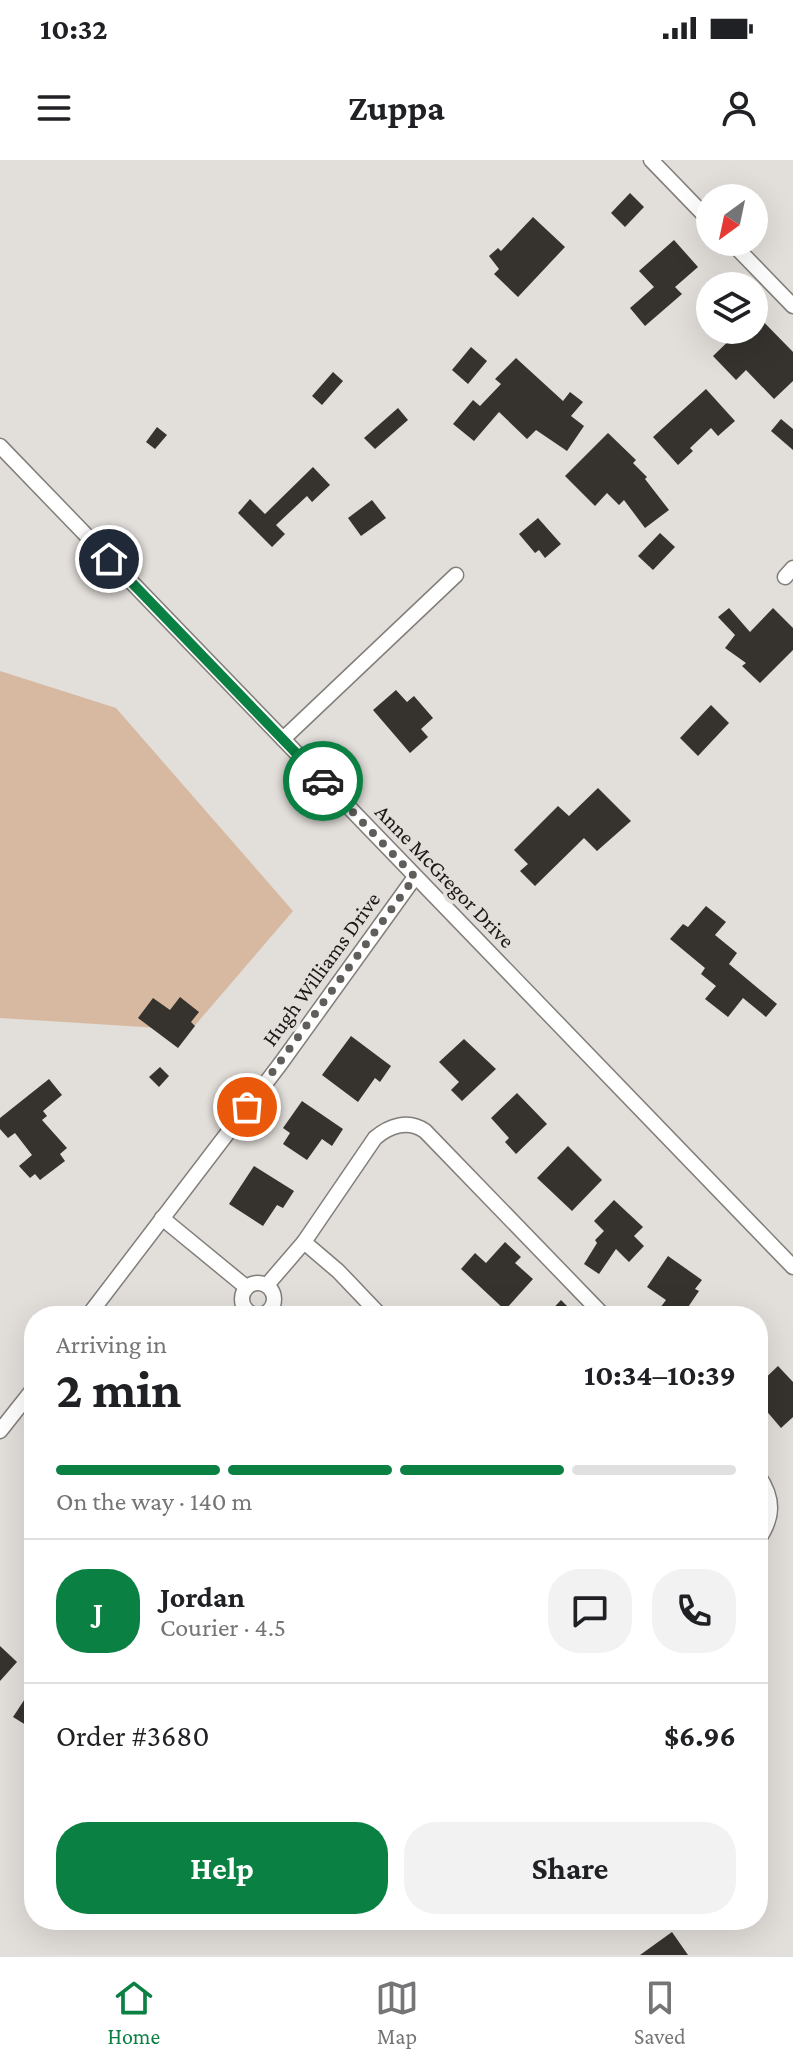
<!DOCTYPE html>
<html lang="en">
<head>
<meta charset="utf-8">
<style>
	body { margin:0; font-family:"Crimson Pro",serif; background:#f2f2f2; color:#202124; height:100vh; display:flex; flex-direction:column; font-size:30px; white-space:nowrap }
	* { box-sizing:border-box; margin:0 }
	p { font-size:26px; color:#757577 }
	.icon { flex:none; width:44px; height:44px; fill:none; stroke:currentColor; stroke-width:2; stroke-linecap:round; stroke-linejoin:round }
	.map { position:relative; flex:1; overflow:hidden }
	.drawer { position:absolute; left:24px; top:1146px; width:744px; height:624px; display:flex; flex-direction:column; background:#fff; border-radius:32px; box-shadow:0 8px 32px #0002 }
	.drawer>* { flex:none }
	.needle { width:52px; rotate:213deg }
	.controls { position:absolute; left:696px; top:24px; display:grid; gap:16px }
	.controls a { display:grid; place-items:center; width:72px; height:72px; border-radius:50%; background:#fff; box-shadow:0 8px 32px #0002; font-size:40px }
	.pin { position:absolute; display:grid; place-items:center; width:68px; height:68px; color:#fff; margin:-34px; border:4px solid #fff; border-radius:50%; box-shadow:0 2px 8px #0007 }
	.courier { position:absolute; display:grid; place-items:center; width:80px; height:80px; margin:-40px; border:6px solid #0b8043; border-radius:50%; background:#fff; color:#222; box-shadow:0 2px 10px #0007 }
	.headline em { font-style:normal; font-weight:700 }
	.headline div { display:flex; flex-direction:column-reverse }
	.headline { display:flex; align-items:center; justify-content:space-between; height:136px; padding:0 32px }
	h1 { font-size:52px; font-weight:700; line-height:60px }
	.bar { display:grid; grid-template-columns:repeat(4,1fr); gap:12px 8px; align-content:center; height:96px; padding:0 32px }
	.bar i { height:10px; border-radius:6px; background:#e0e0e0 }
	.bar .on { background:#0b8043 }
	.bar p { grid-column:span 4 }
	.line { display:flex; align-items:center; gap:20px; padding:0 32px; border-top:2px solid #e0e0e0 }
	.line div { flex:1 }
	.round { display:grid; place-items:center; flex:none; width:84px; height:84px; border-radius:32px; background:#f2f2f2 }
	.button { display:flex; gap:16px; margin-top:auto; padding:16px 32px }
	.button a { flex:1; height:92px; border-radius:32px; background:#0b8043; color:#fff; font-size:32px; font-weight:700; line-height:92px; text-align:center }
	.button a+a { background:#f2f2f2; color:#202124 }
	.status { display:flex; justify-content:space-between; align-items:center; height:56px; padding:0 40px; background:#fff; direction:ltr }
	.status svg { height:22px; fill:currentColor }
	header { display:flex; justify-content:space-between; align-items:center; height:104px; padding:0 32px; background:#fff; font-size:36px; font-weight:700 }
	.tab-bar { display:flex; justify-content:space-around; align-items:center; height:112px; border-top:2px solid #e0e0e0; background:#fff; font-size:22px; color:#757577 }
	.tab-bar a { display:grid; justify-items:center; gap:4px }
	.tab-bar .on { color:#0b8043 }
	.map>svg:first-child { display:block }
	.green { fill:#d6b9a0 }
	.building { fill:#36332f }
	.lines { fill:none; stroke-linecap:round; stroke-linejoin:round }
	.street-casing { stroke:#827e7a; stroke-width:17 }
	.street { stroke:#fff; stroke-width:14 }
	.done { stroke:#605e5b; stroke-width:8; stroke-dasharray:0 14.4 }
	.route { stroke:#0b8043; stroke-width:10 }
	.labels { text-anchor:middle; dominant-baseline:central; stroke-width:8; stroke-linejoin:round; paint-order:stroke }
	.street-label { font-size:22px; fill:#1a1917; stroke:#e2deda }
</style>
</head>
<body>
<div class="status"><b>10:32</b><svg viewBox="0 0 49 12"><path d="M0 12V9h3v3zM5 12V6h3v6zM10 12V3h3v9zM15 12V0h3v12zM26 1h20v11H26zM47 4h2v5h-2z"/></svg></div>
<header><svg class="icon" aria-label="menu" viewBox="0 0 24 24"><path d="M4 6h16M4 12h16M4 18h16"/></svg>Zuppa<svg class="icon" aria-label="person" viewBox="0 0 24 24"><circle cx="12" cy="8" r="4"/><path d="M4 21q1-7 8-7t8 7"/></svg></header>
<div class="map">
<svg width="793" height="1795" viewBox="0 0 793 1795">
	<rect width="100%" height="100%" fill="#e2deda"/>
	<!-- green -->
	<polygon class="green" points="0,511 116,548 293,751 191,870 0,858"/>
	<!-- building -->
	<g class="building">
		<polygon points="630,33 644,47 625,67 611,53"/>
		<polygon points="533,57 565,87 518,137 494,114 499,109 489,96 498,88 501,91"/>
		<polygon points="674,80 698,107 675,127 682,134 645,166 630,148 654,127 639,111"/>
		<polygon points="754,152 793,192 793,221 774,239 746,210 736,220 713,196 740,170 754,170"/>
		<polygon points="471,187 487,201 468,224 452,210"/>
		<polygon points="516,198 563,241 570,232 583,242 571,256 584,266 567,291 536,270 527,279 499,252 474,281 453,264 473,240 480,246 501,224 495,219"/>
		<polygon points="333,212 343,221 322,245 312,236"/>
		<polygon points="706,229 735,261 718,276 711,268 690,288 693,291 678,305 653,277"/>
		<polygon points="398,248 408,260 375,289 364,278"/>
		<polygon points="781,259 793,269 793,290 771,271"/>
		<polygon points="157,267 167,275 155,289 146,282"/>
		<polygon points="608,273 636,300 633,303 647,317 645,319 669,350 645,368 624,340 619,345 607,333 595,346 565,316"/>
		<polygon points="313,307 330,325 312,342 307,336 276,365 285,374 272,387 238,353 250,339 265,354"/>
		<polygon points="372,340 386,358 361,376 348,358"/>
		<polygon points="538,358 561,384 545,398 539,390 535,393 519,374"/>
		<polygon points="660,373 675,387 653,410 638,396"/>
		<polygon points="729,448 750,472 773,448 793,468 793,490 760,523 742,506 746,503 725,488 735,475 718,457"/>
		<polygon points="396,530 407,542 414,536 433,558 421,569 428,577 410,593 373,550"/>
		<polygon points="711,545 729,563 698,596 680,578"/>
		<polygon points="598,628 631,661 597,691 584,678 535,726 520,711 528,704 514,690 558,646 569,656"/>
		<polygon points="706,746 726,762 715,775 737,793 729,804 777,844 766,857 743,838 728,857 705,839 716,826 701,814 705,808 670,779 683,764 688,767"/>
		<polygon points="180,837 199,852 191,862 195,866 178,888 138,858 153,838 170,850"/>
		<polygon points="351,876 391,906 380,922 375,918 358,942 322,915"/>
		<polygon points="464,879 496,909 462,941 451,930 459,922 439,902"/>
		<polygon points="160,907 169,916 159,927 149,917"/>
		<polygon points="49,919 62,935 43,951 47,956 42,960 67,988 60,994 65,1001 40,1020 35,1014 30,1018 19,1006 32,995 15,973 8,978 0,969 0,958"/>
		<polygon points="517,933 547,964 516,994 505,982 509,978 491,958"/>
		<polygon points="302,941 343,969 332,986 322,979 307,1000 283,984 290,973 283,968"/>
		<polygon points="568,986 602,1020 572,1051 537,1018"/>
		<polygon points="254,1006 294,1031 283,1048 277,1045 263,1066 229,1044"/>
		<polygon points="614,1040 643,1067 634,1076 644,1086 629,1102 616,1089 599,1114 584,1104 597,1083 595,1080 604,1071 594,1061"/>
		<polygon points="505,1082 521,1097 515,1103 533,1119 505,1150 461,1109 475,1093 486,1103"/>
		<polygon points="668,1096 702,1120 695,1129 699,1131 682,1156 672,1156 660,1148 666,1140 647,1127"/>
		<polygon points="561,1140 577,1156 546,1156"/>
		<polygon points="778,1206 793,1222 793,1257 781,1268 758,1241 758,1225"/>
		<polygon points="0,1486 17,1502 0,1521"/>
		<polygon points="34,1525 34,1570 13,1557"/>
		<polygon points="672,1772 688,1795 640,1795"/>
	</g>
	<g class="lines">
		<defs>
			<g id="street">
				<polyline points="651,0 710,61"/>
				<polyline points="731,82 793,146"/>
				<polyline points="0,286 793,1107"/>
				<polyline points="785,417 793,408"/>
				<polyline points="283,579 456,415"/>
				<polyline points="162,1058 246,1127"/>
				<polyline points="304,1082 338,1111 381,1156"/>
				<circle cx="258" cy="1139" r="16"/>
				<path d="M267 1125 304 1082 375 978C389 966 408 959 425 971L604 1156"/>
				<polyline points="88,1156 281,903 415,717"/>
				<polyline points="0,1271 34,1228"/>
				<path d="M758 1315C774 1338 774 1357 758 1380"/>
			</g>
		</defs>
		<!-- street casing -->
		<use href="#street" class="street-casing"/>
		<!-- street -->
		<use href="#street" class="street"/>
	</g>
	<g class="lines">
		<!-- done -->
		<polyline class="done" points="247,947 415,717 323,621"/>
		<!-- route -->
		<polyline class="route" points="109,399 323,621"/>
	</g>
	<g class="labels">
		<!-- street labels -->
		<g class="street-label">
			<text transform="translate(445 716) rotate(46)">Anne McGregor Drive</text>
			<text transform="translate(321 809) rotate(-54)">Hugh Williams Drive</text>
		</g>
	</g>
</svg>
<div class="controls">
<a><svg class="needle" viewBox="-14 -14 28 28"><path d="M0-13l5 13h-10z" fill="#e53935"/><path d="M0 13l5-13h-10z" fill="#757577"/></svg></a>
<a><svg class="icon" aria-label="layers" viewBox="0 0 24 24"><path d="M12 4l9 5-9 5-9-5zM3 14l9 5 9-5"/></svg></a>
</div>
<div class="pin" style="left:247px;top:947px;background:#ea580c"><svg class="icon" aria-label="bag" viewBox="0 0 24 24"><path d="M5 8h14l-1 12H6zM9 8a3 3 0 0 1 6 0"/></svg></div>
<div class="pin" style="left:109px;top:399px;background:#1f2937"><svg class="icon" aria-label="home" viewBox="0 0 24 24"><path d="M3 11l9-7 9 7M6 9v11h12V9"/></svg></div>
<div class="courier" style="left:323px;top:621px"><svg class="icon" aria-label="car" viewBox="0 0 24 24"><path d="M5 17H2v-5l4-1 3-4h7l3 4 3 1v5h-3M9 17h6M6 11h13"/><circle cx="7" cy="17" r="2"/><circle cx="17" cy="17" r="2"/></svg></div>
<section class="drawer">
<div class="headline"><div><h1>2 min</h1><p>Arriving in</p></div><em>10:34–10:39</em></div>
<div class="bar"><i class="on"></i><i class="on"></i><i class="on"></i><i></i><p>On the way · 140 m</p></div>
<div class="line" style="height:144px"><b class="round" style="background:#0b8043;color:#fff">J</b><div><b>Jordan</b><p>Courier · 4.5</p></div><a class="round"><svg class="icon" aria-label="chat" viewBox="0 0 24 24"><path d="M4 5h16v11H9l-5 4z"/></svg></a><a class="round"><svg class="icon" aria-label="phone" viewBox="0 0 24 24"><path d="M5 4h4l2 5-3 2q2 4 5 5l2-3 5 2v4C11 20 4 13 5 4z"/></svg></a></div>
<div class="line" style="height:104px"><div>Order #3680</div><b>$6.96</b></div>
<div class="button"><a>Help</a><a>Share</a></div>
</section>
</div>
<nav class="tab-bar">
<a class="on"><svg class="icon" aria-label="home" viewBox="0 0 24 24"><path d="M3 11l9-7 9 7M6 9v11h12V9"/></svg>Home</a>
<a><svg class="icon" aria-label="map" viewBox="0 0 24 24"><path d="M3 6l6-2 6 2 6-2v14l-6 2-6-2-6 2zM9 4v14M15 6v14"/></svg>Map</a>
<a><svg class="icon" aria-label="saved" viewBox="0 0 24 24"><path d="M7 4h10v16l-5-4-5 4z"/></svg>Saved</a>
</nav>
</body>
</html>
